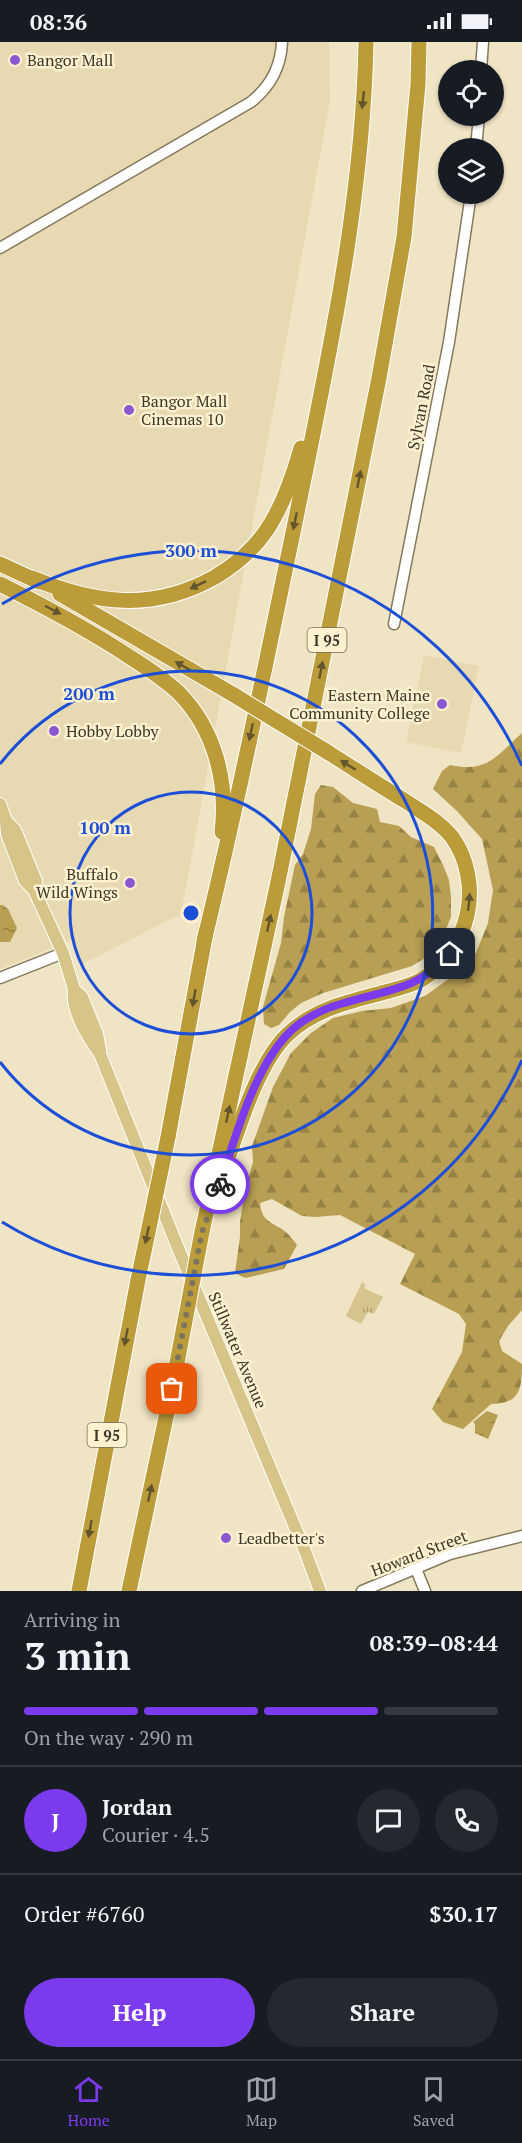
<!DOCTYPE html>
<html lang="en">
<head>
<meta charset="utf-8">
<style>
	body { margin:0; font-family:"PT Serif",serif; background:#242831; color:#f1f3f6; height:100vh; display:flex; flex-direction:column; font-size:22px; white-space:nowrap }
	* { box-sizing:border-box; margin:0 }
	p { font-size:20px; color:#9ea1a6 }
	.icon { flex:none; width:33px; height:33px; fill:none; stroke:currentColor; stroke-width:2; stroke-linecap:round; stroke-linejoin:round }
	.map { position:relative; height:1549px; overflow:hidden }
	.side { display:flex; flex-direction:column; background:#171b24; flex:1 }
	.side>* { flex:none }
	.buttons { position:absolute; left:438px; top:18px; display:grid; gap:12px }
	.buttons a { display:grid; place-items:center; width:66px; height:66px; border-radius:50%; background:#171b24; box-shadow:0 2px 4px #0004; font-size:30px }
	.pin { position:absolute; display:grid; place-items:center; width:51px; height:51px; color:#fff; margin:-26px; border-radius:12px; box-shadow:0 3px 9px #0006 }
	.courier { position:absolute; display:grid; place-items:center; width:60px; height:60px; margin:-30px; border:4px solid #7c3aed; border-radius:50%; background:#fff; color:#222; box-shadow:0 2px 8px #0007 }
	.headline em { font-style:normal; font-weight:700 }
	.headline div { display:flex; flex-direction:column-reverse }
	.headline { display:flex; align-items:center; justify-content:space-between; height:102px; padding:0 24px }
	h1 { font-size:39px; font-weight:700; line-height:45px }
	.bar { display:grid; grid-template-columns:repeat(4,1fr); gap:9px 6px; align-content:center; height:72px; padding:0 24px }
	.bar i { height:8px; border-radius:4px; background:#363941 }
	.bar .active { background:#7c3aed }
	.bar p { grid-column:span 4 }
	.line { display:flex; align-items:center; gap:15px; padding:0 24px; border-top:2px solid #363941 }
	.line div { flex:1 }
	.round { display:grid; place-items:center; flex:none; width:63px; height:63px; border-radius:32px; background:#242831 }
	.cta { display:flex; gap:12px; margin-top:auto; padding:12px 24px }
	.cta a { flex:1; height:69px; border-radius:36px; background:#7c3aed; color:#fff; font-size:24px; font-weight:700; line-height:69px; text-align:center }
	.cta a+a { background:#242831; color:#f1f3f6 }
	.status { display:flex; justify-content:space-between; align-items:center; height:42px; padding:0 30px; background:#171b24; direction:ltr }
	.status svg { height:16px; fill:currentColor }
	.tab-bar { display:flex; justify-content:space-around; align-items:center; height:84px; border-top:2px solid #363941; background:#171b24; font-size:16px; color:#9ea1a6 }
	.tab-bar a { display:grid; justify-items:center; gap:3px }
	.tab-bar .active { color:#7c3aed }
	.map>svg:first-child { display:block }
	.built { fill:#e7d9b1 }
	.grass { fill:url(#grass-tufts) }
	.forest { fill:url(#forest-firs) }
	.water { fill:url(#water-ripples) }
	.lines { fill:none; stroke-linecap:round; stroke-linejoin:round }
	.minor-casing { stroke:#84795c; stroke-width:13 }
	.major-casing { stroke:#fff; stroke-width:14 }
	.highway-casing { stroke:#fff; stroke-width:17 }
	.minor { stroke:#fff; stroke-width:10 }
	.major { stroke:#d7c488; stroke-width:12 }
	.highway { stroke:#bc9c39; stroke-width:15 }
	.highway-bridge-casing { stroke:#fff; stroke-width:17; stroke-linecap:butt }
	.highway-bridge { stroke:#bc9c39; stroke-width:15 }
	.oneway { fill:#62552e }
	.done { stroke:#7b7460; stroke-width:6; stroke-dasharray:0 10.8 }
	.route { stroke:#7c3aed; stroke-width:8 }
	.ring { fill:none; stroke:#1d4ed8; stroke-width:3 }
	.poi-dot { fill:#8b56cf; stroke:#fdf1d0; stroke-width:2 }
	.labels { text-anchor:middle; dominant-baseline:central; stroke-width:5; stroke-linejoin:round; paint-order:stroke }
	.shield { fill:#fdf1d0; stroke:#766f5c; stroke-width:1.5 }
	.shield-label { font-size:15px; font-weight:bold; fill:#3c372a }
	.poi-label { font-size:16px; fill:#3c372a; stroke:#fdf1d0; text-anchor:start }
	.street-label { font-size:16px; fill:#3c372a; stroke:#fdf1d0 }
	.centre { fill:#1d4ed8; stroke:#fdf1d0; stroke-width:3 }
	.ring-label { font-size:18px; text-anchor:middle; font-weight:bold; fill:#1d4ed8; stroke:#fdf1d0; stroke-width:5; stroke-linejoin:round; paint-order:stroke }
</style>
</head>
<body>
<div class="status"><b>08:36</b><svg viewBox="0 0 49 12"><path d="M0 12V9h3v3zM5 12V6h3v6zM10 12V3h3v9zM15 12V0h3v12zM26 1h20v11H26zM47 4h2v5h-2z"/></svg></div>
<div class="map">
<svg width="522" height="1549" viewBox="0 0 522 1549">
	<defs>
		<pattern id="grass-tufts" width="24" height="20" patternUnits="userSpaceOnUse" patternTransform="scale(1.5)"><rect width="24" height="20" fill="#d7c590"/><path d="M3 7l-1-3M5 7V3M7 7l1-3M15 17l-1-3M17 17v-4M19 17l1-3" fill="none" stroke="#b0a176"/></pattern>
		<pattern id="forest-firs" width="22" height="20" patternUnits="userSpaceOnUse" patternTransform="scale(1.5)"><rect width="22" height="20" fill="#b89f53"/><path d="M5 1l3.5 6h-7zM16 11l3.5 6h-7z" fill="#978245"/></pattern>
		<pattern id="water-ripples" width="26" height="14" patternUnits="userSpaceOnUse" patternTransform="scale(1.5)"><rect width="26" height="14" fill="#b79e52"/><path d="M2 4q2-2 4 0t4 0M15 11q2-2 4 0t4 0" fill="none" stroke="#968244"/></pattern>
	</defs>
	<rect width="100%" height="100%" fill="#efe4c3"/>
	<!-- built -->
	<g class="built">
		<polygon points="0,0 329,0 330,59 181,872 82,922 74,897 0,927"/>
		<polygon points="424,613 479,624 461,711 406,700"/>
	</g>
	<!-- grass -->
	<polygon class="grass" points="362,1240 366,1243 364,1246 383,1255 374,1272 368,1270 361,1282 346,1274"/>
	<!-- forest -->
	<g class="forest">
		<path d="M522 691V1268L508 1284 499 1299 502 1309 522 1322C522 1347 520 1362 491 1362L463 1387 443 1380 432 1367 462 1310 466 1282 459 1272 400 1242 415 1212 340 1173 315 1175 302 1174 272 1157 260 1161C262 1183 276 1180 288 1192 291 1195 294 1199 297 1203L284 1227 245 1236 235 1231 240 1195V1180L245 1148 253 1120 252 1104 273 1045 291 1011 311 991 333 976 362 969 391 966 425 954 454 933 476 911 488 881 493 848 482 797 457 769 433 747 442 729 450 723C488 731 496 714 522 691Z"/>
		<polygon points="321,743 333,745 353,761 377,767 380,780 399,784 411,795 434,805 443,823 449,838 451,855 451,875 442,897 430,913 412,924 323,951 301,961 290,970 279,983 271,986 264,982 263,965 281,901 284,875 295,823 303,812 311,787 315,752"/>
	</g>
	<!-- water -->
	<g class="water">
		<polygon points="0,863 3,863 8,867 17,886 10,900 0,900"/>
		<polygon points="487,1369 498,1373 488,1397 475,1391 475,1382 473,1380"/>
	</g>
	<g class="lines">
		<defs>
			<g id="minor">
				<polyline points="481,28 483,0"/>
				<polyline points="476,106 479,74"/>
				<path d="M0 206 251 60C271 44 281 25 282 0"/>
				<polyline points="394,582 449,300 471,152"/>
				<polyline points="0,936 63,911"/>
				<polyline points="416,1527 425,1549"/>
				<polyline points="362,1549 450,1512 522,1494"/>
			</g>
			<g id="major">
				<polyline points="0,762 6,779 7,792 22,831 25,839 34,848 63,911 74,947 82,955 97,992 100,1008"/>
				<polyline points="6,779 15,788 36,839 34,848"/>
				<path d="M74 947C71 969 88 995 100 1012L178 1206 305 1509 320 1549"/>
			</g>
			<g id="highway">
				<polyline points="0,522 39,540"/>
				<path d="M32 536C95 562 153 570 215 535 235 523 253 508 266 489 283 464 293 435 301 406"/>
				<path d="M0 542C40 562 78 582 116 606 137 620 160 633 179 651 215 688 228 740 222 790"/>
				<polyline points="60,552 234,653"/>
				<path d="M204 899C238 760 266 620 295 481 327 323 363 162 366 0"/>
				<polyline points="168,1095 206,890"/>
				<path d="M223 1131C237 1091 257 1021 288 992 314 968 344 961 378 952 392 948 408 945 421 938 444 924 461 900 467 873 473 848 468 817 452 795 439 779 419 768 402 757 377 742 353 726 329 711"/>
				<polyline points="202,1190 278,840 379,336 404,195 418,42 419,0"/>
				<polyline points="79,1549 138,1238"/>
				<polyline points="129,1549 172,1347"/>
			</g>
		</defs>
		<!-- minor casing -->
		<use href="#minor" class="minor-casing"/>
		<!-- major casing -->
		<use href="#major" class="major-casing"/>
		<!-- highway casing -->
		<use href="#highway" class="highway-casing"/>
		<!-- minor -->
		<use href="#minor" class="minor"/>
		<!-- major -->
		<use href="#major" class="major"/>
		<!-- highway -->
		<use href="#highway" class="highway"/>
		<defs>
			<g id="highway-bridge">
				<polyline points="234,653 329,711"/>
				<polyline points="138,1238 168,1095"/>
				<polyline points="172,1347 202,1190"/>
			</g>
		</defs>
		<!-- highway-bridge casing -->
		<use href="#highway-bridge" class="highway-bridge-casing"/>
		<!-- highway-bridge -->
		<use href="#highway-bridge" class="highway-bridge"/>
	</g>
	<!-- one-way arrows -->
	<defs><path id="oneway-solid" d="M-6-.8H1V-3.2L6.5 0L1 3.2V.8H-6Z" transform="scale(1.5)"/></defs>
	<g class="oneway">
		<use href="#oneway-solid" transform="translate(363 58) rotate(96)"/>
		<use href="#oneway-solid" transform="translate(359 437) rotate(-79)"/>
		<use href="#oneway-solid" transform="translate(295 479) rotate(102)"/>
		<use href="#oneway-solid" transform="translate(198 543) rotate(154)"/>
		<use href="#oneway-solid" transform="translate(53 568) rotate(28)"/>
		<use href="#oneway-solid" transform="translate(183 624) rotate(-150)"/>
		<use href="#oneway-solid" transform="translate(321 628) rotate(-79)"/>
		<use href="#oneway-solid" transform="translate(251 690) rotate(102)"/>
		<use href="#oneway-solid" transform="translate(348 723) rotate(-148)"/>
		<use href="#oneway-solid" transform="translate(469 860) rotate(-84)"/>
		<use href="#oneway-solid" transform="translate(269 881) rotate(-78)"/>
		<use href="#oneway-solid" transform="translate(194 956) rotate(100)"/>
		<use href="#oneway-solid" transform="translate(228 1072) rotate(-78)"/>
		<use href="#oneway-solid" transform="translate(147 1193) rotate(102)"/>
		<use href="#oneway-solid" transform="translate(126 1295) rotate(101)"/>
		<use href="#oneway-solid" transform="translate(150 1451) rotate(-78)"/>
		<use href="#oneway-solid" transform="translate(90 1487) rotate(100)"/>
	</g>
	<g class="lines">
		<!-- done -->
		<polyline class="done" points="172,1347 202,1190 220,1142"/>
		<!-- route -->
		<path class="route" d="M220 1142C235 1096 253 1031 285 995 300 978 322 967 344 961 389 947 416 949 450 912"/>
	</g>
	<!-- distance rings -->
	<g class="ring">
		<circle cx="191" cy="871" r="121"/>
		<path d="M0 722A242 242 0 1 1 0 1020"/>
		<path d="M522 1018A362 362 0 0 1 2 1180M2 562A362 362 0 0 1 522 724"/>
	</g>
	<!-- markers -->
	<g class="poi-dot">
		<circle cx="15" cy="18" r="6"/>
		<circle cx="129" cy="368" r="6"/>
		<circle cx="442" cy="662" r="6"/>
		<circle cx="54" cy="689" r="6"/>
		<circle cx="130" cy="841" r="6"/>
		<circle cx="226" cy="1496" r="6"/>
	</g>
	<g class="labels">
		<!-- shield labels -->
		<g class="shield">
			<rect x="307.5" y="586" width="39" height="24" rx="4.5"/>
			<rect x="87.5" y="1381" width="39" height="24" rx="4.5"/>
		</g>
		<g class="shield-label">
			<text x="327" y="598">I 95</text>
			<text x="107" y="1393">I 95</text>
		</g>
		<!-- poi labels -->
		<g class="poi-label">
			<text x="27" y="18">Bangor Mall</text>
			<text x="141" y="359">Bangor Mall<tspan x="141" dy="18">Cinemas 10</tspan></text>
			<text x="430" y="653" text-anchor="end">Eastern Maine<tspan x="430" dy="18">Community College</tspan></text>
			<text x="66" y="689">Hobby Lobby</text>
			<text x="118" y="832" text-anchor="end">Buffalo<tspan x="118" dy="18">Wild Wings</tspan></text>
			<text x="238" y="1496">Leadbetter's</text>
		</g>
		<!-- street labels -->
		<g class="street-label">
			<text transform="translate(421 365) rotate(-79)">Sylvan Road</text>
			<text transform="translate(238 1308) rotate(67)">Stillwater Avenue</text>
			<text transform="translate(419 1511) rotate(-21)">Howard Street</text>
		</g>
	</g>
	<circle cx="191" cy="871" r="9" class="centre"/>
	<g class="ring-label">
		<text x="191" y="515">300 m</text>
		<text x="89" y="658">200 m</text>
		<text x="105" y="792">100 m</text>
	</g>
</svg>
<div class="buttons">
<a><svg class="icon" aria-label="locate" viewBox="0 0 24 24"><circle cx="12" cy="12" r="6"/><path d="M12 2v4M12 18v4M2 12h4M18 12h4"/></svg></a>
<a><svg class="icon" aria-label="layers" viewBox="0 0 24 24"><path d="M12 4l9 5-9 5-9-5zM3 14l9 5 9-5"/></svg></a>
</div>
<div class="pin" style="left:172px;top:1347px;background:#ea580c"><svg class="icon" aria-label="bag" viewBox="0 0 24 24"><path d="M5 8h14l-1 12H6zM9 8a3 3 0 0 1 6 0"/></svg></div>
<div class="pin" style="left:450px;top:912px;background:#1f2937"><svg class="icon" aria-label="home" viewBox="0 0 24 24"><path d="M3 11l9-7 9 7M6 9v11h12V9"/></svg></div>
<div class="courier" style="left:220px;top:1142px"><svg class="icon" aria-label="bike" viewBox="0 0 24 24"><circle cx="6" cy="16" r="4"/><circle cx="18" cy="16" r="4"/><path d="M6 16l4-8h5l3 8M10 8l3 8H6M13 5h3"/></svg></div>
</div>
<section class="side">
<div class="headline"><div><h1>3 min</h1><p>Arriving in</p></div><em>08:39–08:44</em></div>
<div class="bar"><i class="active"></i><i class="active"></i><i class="active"></i><i></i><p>On the way · 290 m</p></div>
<div class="line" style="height:108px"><b class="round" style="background:#7c3aed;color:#fff">J</b><div><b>Jordan</b><p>Courier · 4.5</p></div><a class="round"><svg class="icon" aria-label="chat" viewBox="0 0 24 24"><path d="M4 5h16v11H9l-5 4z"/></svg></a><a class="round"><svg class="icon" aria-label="phone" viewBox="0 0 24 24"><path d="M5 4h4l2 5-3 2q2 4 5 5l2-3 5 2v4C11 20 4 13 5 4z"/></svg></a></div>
<div class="line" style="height:78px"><div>Order #6760</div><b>$30.17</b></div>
<div class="cta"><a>Help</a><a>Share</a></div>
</section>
<nav class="tab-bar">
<a class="active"><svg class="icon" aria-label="home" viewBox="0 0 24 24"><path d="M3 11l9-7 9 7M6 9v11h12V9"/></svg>Home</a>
<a><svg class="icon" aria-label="map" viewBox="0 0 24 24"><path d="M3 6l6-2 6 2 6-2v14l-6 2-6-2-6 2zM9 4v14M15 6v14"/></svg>Map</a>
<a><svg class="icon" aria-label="saved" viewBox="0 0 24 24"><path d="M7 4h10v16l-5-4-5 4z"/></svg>Saved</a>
</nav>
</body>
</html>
